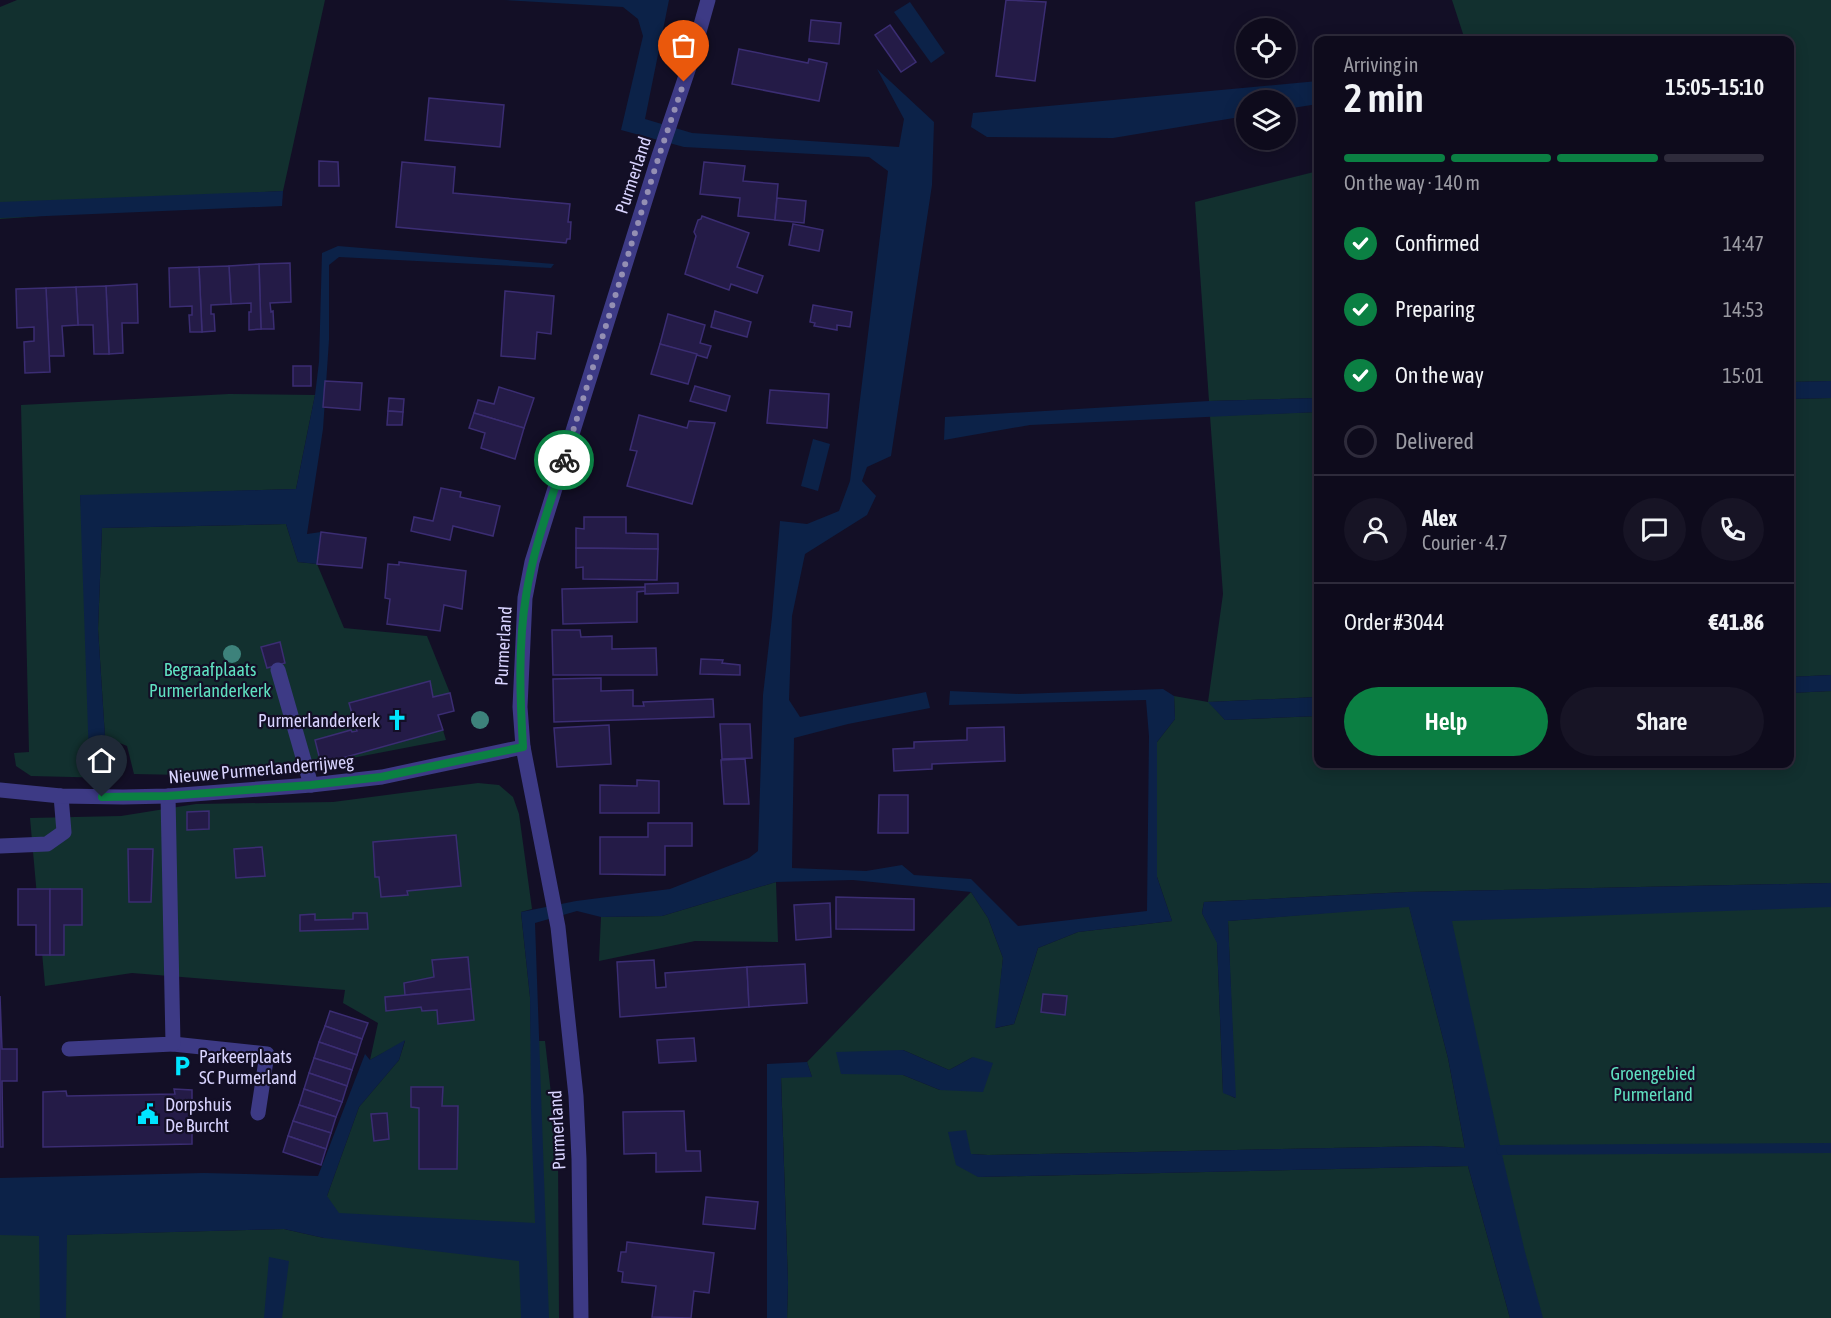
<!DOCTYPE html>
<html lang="en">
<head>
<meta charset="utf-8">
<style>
	body { margin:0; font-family:"Asap Condensed",sans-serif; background:#171425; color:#f1f3f6; height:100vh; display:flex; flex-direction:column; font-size:22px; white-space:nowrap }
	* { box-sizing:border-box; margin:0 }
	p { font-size:20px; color:#9b9ba3 }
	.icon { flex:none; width:33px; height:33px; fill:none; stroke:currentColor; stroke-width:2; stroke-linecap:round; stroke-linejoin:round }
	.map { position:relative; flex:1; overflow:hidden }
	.panel { position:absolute; left:1314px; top:36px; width:480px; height:732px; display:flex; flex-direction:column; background:#0e0b1c; border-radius:12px; box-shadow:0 3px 15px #0003,0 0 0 2px #2e2b3b }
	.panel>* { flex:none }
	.controls { position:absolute; left:1236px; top:18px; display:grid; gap:12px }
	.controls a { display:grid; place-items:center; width:60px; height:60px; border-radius:50%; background:#0e0b1c; box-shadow:0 3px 15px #0003,0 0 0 2px #2e2b3b; font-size:30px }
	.pin { position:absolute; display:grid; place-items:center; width:51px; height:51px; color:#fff; margin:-62px -26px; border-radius:50% 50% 50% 0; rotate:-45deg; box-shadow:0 0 6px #0007 }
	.pin .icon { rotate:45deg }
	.courier { position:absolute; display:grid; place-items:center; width:60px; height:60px; margin:-30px; border:4px solid #0b8043; border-radius:50%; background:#fff; color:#222; box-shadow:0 2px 8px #0007 }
	.headline em { font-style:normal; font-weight:600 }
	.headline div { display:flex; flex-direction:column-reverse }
	.headline { display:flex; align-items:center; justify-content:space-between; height:102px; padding:0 30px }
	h1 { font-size:39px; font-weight:600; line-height:45px }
	.bar { display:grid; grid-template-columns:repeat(4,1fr); gap:9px 6px; align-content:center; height:72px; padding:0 30px }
	.bar i { height:8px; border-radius:4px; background:#2e2b3b }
	.bar .on { background:#0b8043 }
	.bar p { grid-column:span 4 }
	.line { display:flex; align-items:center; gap:15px; padding:0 30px; border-top:2px solid #2e2b3b }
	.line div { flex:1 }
	.round { display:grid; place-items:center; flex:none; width:63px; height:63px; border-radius:32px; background:#171425 }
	ol { padding:0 30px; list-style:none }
	li { display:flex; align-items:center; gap:18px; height:66px }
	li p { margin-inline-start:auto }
	li .icon { padding:6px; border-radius:50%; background:#0b8043; color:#fff; stroke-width:4 }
	li:last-child { color:#9b9ba3 }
	li i { width:33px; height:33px; border:3px solid #2e2b3b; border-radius:50% }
	.action { display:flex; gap:12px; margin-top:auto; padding:12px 30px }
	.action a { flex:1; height:69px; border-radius:36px; background:#0b8043; color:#fff; font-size:24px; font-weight:600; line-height:69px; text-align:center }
	.action a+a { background:#171425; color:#f1f3f6 }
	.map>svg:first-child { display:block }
	.green { fill:#12302f; fill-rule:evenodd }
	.water { fill:#0c2248 }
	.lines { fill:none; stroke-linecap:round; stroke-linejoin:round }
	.stream { stroke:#0c2248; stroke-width:10 }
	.building { fill:#241b47; stroke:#3b2d73; stroke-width:1.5 }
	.service { stroke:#3d3a85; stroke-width:15 }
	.minor { stroke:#3d3a85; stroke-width:15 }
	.tertiary { stroke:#3d3a85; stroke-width:15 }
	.tree { fill:#3d827b }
	.done { stroke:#948fb3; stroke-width:6; stroke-dasharray:0 10.8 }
	.route { stroke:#0b8043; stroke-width:8 }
	.labels { text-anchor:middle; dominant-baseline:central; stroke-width:4.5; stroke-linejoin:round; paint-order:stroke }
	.street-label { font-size:18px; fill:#d9d4ff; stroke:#130f26 }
	.park-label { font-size:18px; fill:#5fe0c0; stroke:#130f26 }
	.poi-label { font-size:18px; fill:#d9d4ff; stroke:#130f26; text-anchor:start }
</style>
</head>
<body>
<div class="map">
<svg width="1831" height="1318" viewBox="0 0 1831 1318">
	<rect width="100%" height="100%" fill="#130f26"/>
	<!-- green -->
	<g class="green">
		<path d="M17 0H325L283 191C189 195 95 214 0 219V7Z"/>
		<polygon points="1452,0 1831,0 1831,381 1790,382 1790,40 1465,40"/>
		<polygon points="1318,171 1318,398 1209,401 1195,202"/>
		<polygon points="229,394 315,395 296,489 80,496 105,768 112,778 31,776 16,766 14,753 29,752 21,405"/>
		<polygon points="1831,398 1831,675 1790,677 1790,399"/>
		<path d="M1318 412V697L1209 702 1225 720 1318 716V764H1790V693L1831 691V883L1407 892 1204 902 1202 913 1217 942 1223 1092 1235 1098 1228 921 1409 906 1448 1058 1465 1148 1431 1146 988 1155 971 1154 948 1132 978 1177 1468 1166 1510 1318H787L788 1283 781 1077H812L807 1062 971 892 988 918 1003 958 996 1028 1014 1024 1038 948 1078 932 1172 921 1157 877V742L1175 719 1174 696 1208 702 1223 594 1210 416ZM903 1050 949 1070 973 1057 940 1090 903 1075Z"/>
		<polygon points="286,524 298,562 317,564 344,628 427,636 450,693 433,697 430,682 319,754 321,764 443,730 446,740 321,764 184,775 134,774 127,746 105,737 98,629 102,528"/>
		<polygon points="478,783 499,785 513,797 519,814 532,909 521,912 530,997 531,1041 545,1041 558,1155 559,1318 0,1318 0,1207 55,1235 284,1229 324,1238 327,1196 359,1107 399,1060 405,1041 370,1060 378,1023 343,1003 345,990 132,973 45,986 30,818 121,816 196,804 333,802"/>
		<polygon points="776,882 778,942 695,941 599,961 601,917 662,916"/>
		<polygon points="1831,895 1831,1318 1526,1318 1429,915"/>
	</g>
	<!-- water -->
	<g class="water">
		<polygon points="504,0 669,0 645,119 692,133 899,147 904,119 877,69 934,122 932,185 891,456 867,467 862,481 876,496 867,515 805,554 792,616 789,700 800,717 926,692 930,708 848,724 794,738 792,868 866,871 902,865 914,875 971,879 1018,926 1147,911 1149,736 1146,700 949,705 950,691 1019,694 1163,689 1174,696 1175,719 1157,742 1157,877 1172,921 1078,932 1038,948 1014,1024 995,1028 1003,958 988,918 971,892 853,880 776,882 662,916 601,917 577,911 535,923 549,1318 521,1318 519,1261 324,1238 284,1229 67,1235 66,1318 40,1318 39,1236 0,1235 0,1178 204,1173 318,1176 365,1054 370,1060 405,1040 399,1060 359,1107 327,1196 339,1213 535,1223 531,1109 530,997 521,912 576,901 670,889 749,858 758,851 763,695 772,617 780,521 807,524 839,511 850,481 888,171 869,157 684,147 621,130 643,36 638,19 623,7"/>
		<polygon points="910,2 945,53 931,63 894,12"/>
		<polygon points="1318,81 1318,104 1286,109 1286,100 1246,100 1246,116 1113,138 987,137 971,127 973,113"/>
		<polygon points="283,191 282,206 0,218 0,202"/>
		<polygon points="338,246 554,264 551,268 339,257 329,265 329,340 323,429 307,534 321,532 317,564 298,562 286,524 102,528 98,629 105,737 119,764 118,778 112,778 105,768 89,759 80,495 296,489 315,395 319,362 322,253"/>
		<polygon points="1831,381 1831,398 1790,399 1790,382"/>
		<polygon points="1318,398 1318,412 1030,425 944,440 945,417 1209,401"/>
		<polygon points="813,439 830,444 818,491 801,486"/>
		<polygon points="1831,675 1831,691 1790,693 1790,677"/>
		<polygon points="1318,697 1318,716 1225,720 1208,702"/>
		<polygon points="1831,883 1831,907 1452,921 1501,1150 1525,1252 1543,1318 1510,1318 1468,1166 978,1177 956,1165 948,1132 966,1130 971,1154 988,1155 1431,1146 1465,1148 1448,1058 1409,907 1228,921 1236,1098 1223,1093 1217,943 1202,913 1204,902 1407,892"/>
		<polygon points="903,1050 949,1070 973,1057 993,1063 983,1092 940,1090 903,1075 841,1074 836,1052"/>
		<polygon points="807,1062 812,1077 781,1078 788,1283 787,1318 767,1318 767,1064"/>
		<polygon points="269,1257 289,1261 282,1318 264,1318"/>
	</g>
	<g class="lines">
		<!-- stream -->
		<polyline class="stream" points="1501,1150 1831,1148"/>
	</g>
	<!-- building -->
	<g class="building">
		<polygon points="1006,0 1046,2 1035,81 996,76"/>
		<polygon points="811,20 841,23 839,44 809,41"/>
		<polygon points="890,25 916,62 901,72 875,35"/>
		<polygon points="739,49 808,63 809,59 827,63 819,101 732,84"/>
		<polygon points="429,98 504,105 500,147 425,140"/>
		<polygon points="319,161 338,162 339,186 319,186"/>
		<polygon points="402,162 455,167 453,193 570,204 568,222 571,222 570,239 567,239 566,243 396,227"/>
		<polygon points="704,162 745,166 743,181 778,184 775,220 738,216 740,198 700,194"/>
		<polygon points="777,198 806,201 804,223 775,220"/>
		<polygon points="702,216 749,233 737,267 763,276 757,293 731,284 729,290 685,274 696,236 694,232 698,220 701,219"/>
		<polygon points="793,224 823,230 819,251 789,245"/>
		<polygon points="290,263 291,302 270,303 271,312 273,311 274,329 261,329 259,264"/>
		<polygon points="259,264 261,329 249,330 249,312 251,312 251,303 231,304 229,266"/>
		<polygon points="229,266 231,304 211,305 211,314 214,314 215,331 202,332 199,267"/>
		<polygon points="199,267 202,332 190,332 189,315 192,315 192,306 170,307 169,268"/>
		<polygon points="137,284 138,323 122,323 123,353 109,354 106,286"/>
		<polygon points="106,286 109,354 94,354 93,325 78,325 76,287"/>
		<polygon points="76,287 78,325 62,326 64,356 49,356 46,288"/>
		<polygon points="46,288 50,372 25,373 24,342 34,341 34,327 17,328 16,289"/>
		<polygon points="505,291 554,296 551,334 537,332 535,359 501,356"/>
		<polygon points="813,305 852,312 850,327 837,325 837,330 814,326 815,323 810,322"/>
		<polygon points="715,311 751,322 747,337 711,327"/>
		<polygon points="668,314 705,325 700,343 711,346 707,358 660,344"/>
		<polygon points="660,344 697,354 688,384 651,374"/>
		<rect x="293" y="366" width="18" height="20"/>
		<polygon points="325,381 362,383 360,410 323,407"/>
		<polygon points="695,386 730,396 726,411 690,401"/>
		<polygon points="499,387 534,398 524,428 474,413 478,400 494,404"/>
		<polygon points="770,390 829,394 827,428 767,423"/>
		<polygon points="389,398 404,399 403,412 388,411"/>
		<polygon points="388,411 403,412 402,425 387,425"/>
		<polygon points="474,413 524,428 515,459 481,448 485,433 469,428"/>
		<polygon points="639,415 687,428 689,421 715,423 692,504 627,486 637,451 630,450"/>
		<polygon points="441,488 461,492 460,497 500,506 493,536 453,526 450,540 411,531 414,517 433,521"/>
		<polygon points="584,517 626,517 626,533 658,534 658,549 576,548 576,528 584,529"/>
		<polygon points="321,532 366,538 362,568 317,564"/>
		<polygon points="576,548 658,549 657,580 583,579 583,567 576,568"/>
		<polygon points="399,562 466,571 462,609 444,605 440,631 387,624 390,599 385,598 388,564 399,565"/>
		<polygon points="678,583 678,593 645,594 645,584"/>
		<polygon points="645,587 645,591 637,592 637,622 563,624 562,589"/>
		<polygon points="552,630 580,630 581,637 612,636 612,649 656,648 657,675 553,675"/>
		<polygon points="280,642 285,663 267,668 261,647"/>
		<polygon points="701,659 723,660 722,663 740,665 740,675 700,674"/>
		<polygon points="601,678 601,691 633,690 633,706 644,706 643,702 713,699 714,717 554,722 553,679"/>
		<polygon points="430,681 433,697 450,693 454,711 438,715 443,730 321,764 315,740 351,730 352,732 357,731 349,703"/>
		<polygon points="720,724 750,724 752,758 722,759"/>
		<polygon points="609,725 611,764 557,767 554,728"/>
		<polygon points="1004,727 1005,761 932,764 932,769 894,771 893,749 914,748 914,742 967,740 967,728"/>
		<polygon points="745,759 749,804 724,804 721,760"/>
		<polygon points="637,780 659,781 659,813 600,813 600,785 637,786"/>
		<polygon points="879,795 908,795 908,833 878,833"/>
		<polygon points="209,811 209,829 187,830 187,812"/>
		<polygon points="648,823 692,823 692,846 665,846 665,875 600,874 600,837 648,837"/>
		<polygon points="456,835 461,886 407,891 408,895 381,897 379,877 375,877 373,842"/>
		<polygon points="262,847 265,876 236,878 234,849"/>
		<polygon points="128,849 153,849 151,902 129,902"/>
		<polygon points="18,889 50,889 50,955 36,955 36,925 18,925"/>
		<polygon points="50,889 82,889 82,925 64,925 64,955 50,955"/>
		<polygon points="836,897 914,899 914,930 836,929"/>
		<polygon points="830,903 831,937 796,940 794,905"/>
		<polygon points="353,913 367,913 368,929 300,931 300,915 315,914 315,920 353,919"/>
		<polygon points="468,957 471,989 405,995 404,983 434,977 432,960"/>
		<polygon points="654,960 656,988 666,987 665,973 747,967 749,1007 620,1017 617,962"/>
		<polygon points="805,964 807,1003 749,1007 747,967"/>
		<polygon points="471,989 474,1020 438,1024 437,1010 422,1011 421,1007 386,1011 385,997"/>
		<polygon points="1043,994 1067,996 1065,1015 1041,1012"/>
		<polygon points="0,996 2,1049 17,1049 17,1081 2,1081 3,1147 0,1147"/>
		<polygon points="330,1011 368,1023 362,1039 325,1026"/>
		<polygon points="325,1026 362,1039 357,1055 319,1042"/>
		<polygon points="694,1038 696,1061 659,1063 657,1040"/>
		<polygon points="319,1042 357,1055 352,1070 314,1058"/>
		<polygon points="314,1058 352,1070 347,1086 309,1073"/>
		<polygon points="309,1073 347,1086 342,1102 304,1089"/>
		<polygon points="411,1087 443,1087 442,1106 458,1106 457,1169 419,1169 419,1108 411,1107"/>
		<polygon points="174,1089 192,1090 192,1144 43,1147 43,1092 66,1091 67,1096 175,1094"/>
		<polygon points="304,1089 342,1102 336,1117 299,1105"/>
		<polygon points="299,1105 336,1117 331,1133 293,1121"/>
		<polygon points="684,1111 686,1151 700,1151 701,1171 656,1172 656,1153 624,1154 623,1112"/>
		<polygon points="387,1113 389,1139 374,1141 371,1114"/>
		<polygon points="293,1121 331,1133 326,1149 288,1136"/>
		<polygon points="288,1136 326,1149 321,1165 283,1152"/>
		<polygon points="706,1197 758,1202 755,1229 703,1224"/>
		<polygon points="627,1242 714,1253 709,1293 694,1291 691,1318 652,1317 656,1286 622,1282 623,1272 618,1271 621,1252 626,1252"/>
	</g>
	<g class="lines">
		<!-- service -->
		<g class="service">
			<polyline points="278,670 311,785"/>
			<polyline points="0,846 47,844 64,832 61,796"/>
			<polyline points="173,1044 267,1054 258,1113"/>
			<polyline points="69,1049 173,1044 168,796"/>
		</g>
		<!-- minor -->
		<polyline class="minor" points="0,790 61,796 123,797 168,796 311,785 382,777 523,747"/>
		<!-- tertiary -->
		<polyline class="tertiary" points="581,1318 579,1159 576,1096 558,927 523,747 520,707 525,598 532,562 659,156 690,64 708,0"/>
	</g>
	<!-- trees -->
	<g class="tree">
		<circle cx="232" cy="654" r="9"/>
		<circle cx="480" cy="720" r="9"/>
	</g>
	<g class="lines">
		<!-- done -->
		<polyline class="done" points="564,460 659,156 684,82"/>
		<!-- route -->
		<path class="route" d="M102 797 168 796 311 785 381 777 523 747C520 698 518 645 526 596 533 549 550 504 564 460"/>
	</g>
	<!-- icons -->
	<defs>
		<symbol id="church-bare" viewBox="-9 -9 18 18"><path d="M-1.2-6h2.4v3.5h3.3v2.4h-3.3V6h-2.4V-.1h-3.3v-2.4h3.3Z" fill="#00e5ff" stroke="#130f26" stroke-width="2.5" paint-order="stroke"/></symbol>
		<symbol id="parking-bare" viewBox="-9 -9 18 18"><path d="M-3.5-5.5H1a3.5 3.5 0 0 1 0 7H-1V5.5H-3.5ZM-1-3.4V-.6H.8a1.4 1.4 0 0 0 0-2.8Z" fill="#00e5ff" stroke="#130f26" stroke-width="2.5" paint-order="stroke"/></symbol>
		<symbol id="civic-bare" viewBox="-9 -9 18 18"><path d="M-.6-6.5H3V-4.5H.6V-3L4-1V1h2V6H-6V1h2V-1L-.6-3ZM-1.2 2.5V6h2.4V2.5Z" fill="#00e5ff" stroke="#130f26" stroke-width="2.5" paint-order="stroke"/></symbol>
	</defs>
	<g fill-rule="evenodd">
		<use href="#church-bare" x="382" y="705" width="30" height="30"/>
		<use href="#parking-bare" x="167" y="1051" width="30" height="30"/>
		<use href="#civic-bare" x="133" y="1099" width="30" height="30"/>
	</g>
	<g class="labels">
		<!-- street labels -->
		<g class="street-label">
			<text transform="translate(633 175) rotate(-72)">Purmerland</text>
			<text transform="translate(503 646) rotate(-87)">Purmerland</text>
			<text transform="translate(261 769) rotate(-5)">Nieuwe Purmerlanderrijweg</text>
			<text transform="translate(557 1130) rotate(-93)">Purmerland</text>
		</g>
		<!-- park labels -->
		<g class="park-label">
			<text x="210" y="669">Begraafplaats<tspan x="210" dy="21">Purmerlanderkerk</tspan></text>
			<text x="1653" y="1073">Groengebied<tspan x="1653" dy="21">Purmerland</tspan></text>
		</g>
		<!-- poi labels -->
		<g class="poi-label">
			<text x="380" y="720" text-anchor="end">Purmerlanderkerk</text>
			<text x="199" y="1056">Parkeerplaats<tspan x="199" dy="21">SC Purmerland</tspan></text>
			<text x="165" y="1104">Dorpshuis<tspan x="165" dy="21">De Burcht</tspan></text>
		</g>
	</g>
</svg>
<div class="controls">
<a><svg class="icon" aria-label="locate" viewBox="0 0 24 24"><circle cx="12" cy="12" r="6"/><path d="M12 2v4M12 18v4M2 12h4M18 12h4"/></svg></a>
<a><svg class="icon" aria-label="layers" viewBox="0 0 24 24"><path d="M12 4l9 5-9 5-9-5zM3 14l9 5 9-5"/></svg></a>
</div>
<div class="pin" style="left:684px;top:82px;background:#ea580c"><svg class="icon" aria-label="bag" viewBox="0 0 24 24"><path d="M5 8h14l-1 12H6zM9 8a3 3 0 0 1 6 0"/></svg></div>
<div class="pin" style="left:102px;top:797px;background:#1f2937"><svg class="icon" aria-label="home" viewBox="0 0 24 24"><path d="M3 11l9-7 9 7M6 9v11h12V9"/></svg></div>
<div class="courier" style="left:564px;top:460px"><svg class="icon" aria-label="bike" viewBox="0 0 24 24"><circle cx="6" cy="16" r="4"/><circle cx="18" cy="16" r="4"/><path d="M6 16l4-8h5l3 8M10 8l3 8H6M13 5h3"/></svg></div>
<section class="panel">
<div class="headline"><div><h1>2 min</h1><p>Arriving in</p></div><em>15:05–15:10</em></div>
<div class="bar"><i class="on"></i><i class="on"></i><i class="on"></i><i></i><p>On the way · 140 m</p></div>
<ol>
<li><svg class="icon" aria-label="check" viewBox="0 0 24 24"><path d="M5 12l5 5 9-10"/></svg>Confirmed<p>14:47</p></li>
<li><svg class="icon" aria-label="check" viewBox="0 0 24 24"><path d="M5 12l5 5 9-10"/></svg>Preparing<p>14:53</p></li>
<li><svg class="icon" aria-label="check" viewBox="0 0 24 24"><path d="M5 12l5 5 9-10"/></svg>On the way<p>15:01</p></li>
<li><i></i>Delivered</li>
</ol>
<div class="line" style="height:108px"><a class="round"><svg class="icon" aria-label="person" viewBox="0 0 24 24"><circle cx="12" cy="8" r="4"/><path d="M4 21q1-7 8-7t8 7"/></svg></a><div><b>Alex</b><p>Courier · 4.7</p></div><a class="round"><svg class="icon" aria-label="chat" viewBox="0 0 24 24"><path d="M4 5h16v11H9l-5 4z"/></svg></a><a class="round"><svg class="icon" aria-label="phone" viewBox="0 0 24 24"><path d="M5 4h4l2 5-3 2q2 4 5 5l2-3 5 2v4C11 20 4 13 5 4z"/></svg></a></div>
<div class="line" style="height:78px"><div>Order #3044</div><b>€41.86</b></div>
<div class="action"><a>Help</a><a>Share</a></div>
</section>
</div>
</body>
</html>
